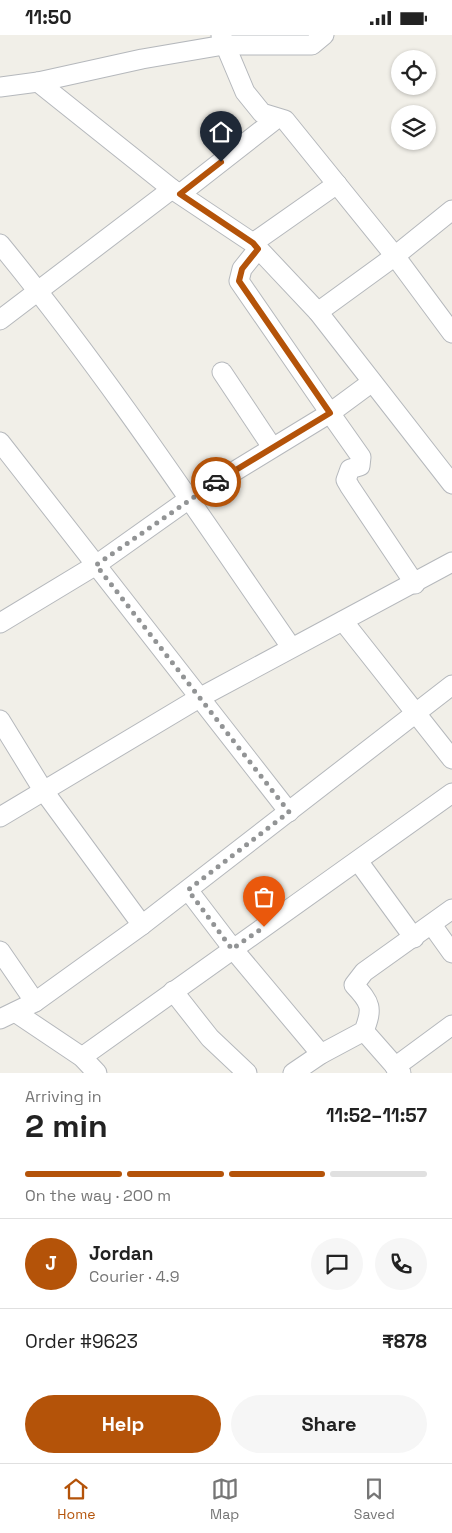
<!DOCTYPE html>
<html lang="en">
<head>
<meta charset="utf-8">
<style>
	body { margin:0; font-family:"Space Grotesk",sans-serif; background:#f6f6f6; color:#222; height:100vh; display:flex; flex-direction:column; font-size:19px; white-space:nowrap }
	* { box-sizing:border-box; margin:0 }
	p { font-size:16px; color:#767676 }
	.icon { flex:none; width:28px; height:28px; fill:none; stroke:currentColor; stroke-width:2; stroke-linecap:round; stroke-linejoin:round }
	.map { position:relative; height:1038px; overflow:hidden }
	.side { display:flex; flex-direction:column; background:#fff; flex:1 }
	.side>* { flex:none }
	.controls { position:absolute; left:391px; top:15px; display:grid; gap:10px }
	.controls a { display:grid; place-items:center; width:45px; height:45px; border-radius:50%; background:#fff; box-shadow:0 1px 4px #0004; font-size:25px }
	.pin { position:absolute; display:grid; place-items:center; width:42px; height:42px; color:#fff; margin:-51px -21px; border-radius:50% 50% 50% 0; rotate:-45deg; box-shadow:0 0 5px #0007 }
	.pin .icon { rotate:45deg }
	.courier { position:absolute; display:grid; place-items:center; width:50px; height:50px; margin:-25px; border:4px solid #b45309; border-radius:50%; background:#fff; color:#222; box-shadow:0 1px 6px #0007 }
	.summary em { font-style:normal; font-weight:600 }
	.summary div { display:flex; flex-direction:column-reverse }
	.summary { display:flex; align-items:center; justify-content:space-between; height:85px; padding:0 25px }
	h1 { font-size:32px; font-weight:600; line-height:38px }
	.bar { display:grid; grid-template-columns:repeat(4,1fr); gap:8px 5px; align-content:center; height:60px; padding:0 25px }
	.bar i { height:6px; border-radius:4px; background:#e0e0e0 }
	.bar .selected { background:#b45309 }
	.bar p { grid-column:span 4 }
	.line { display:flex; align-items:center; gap:12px; padding:0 25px; border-top:1px solid #e0e0e0 }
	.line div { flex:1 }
	.round { display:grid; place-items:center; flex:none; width:52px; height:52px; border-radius:26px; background:#f6f6f6 }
	.button { display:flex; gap:10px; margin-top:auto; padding:10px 25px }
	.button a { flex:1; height:58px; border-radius:30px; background:#b45309; color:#fff; font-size:20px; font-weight:600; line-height:58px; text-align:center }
	.button a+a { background:#f6f6f6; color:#222 }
	.status { display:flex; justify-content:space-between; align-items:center; height:35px; padding:0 25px; background:#fff; direction:ltr }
	.status svg { height:14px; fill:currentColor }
	.menu { display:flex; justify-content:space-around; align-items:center; height:70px; border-top:1px solid #e0e0e0; background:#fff; font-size:14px; color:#767676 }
	.menu a { display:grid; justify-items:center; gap:2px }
	.menu .selected { color:#b45309 }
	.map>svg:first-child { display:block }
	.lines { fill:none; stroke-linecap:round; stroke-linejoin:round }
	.minor-casing { stroke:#b5b8bc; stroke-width:21 }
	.minor { stroke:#fff; stroke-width:19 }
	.done { stroke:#929495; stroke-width:5; stroke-dasharray:0 9 }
	.route { stroke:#b45309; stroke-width:6 }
</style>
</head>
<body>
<div class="status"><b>11:50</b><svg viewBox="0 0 49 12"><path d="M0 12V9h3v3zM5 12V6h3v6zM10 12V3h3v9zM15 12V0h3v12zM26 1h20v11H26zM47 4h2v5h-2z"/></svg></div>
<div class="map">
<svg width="452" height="1038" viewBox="0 0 452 1038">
	<rect width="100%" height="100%" fill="#f1efe8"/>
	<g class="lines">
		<defs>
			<g id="minor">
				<polyline points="221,0 245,57 262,78 285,85 395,221 452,298"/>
				<polyline points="38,47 172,154 253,208 318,277 452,449"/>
				<polyline points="0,52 38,47 142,24 224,10 312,10 324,0"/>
				<polyline points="180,159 276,84"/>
				<polyline points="253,208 337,149"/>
				<path d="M0 209C105 337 197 476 291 612"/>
				<polyline points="318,277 395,221 452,175"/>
				<polyline points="0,285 172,154"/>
				<polyline points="222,337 272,412"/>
				<polyline points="372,347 330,378 361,422 360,431 350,434 346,445 350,452 415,549"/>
				<polyline points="0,407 289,777"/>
				<polyline points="343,586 452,724"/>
				<polyline points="0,588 96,530 189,464 330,378 239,246 242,234 258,214"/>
				<polyline points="0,685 43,755 142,890"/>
				<polyline points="0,782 199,663 452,527"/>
				<polyline points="358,826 414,903"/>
				<polyline points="188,855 233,914 321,1019"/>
				<polyline points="432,890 452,918"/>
				<polyline points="0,916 35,967"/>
				<polyline points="173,956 210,1003 247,1038"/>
				<polyline points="15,977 82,1022 97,1038"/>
				<polyline points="0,984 35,967 142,890 452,650"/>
				<polyline points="364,996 401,1038"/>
				<polyline points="82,1022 452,758"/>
				<polyline points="395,1032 452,990"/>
				<path d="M293 1038 321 1019 364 996C373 973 371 968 354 950L364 937 452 874"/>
			</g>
		</defs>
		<!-- minor casing -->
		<use href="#minor" class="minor-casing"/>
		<!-- minor -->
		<use href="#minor" class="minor"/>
	</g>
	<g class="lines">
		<!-- done -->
		<polyline class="done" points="216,447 96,530 289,777 188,855 232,914 264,892"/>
		<!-- route -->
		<polyline class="route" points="216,447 330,378 239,246 242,234 258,214 253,208 180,159 221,127"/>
	</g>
</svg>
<div class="controls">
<a><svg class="icon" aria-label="locate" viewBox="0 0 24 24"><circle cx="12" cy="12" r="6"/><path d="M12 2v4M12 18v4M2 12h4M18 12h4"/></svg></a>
<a><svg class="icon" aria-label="layers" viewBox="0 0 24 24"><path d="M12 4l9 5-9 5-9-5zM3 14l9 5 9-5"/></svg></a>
</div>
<div class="pin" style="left:264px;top:892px;background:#ea580c"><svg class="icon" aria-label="bag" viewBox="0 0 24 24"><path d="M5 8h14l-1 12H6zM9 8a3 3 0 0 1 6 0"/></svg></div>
<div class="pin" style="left:221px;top:127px;background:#1f2937"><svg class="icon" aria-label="home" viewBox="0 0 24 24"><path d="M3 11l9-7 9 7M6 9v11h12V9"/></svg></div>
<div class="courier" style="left:216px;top:447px"><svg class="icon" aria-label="car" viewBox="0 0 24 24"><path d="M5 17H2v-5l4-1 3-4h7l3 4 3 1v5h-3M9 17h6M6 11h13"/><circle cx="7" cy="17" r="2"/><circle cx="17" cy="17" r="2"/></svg></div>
</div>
<section class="side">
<div class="summary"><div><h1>2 min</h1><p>Arriving in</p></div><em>11:52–11:57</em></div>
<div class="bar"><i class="selected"></i><i class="selected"></i><i class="selected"></i><i></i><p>On the way · 200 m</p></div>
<div class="line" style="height:90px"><b class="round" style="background:#b45309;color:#fff">J</b><div><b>Jordan</b><p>Courier · 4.9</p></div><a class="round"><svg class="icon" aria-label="chat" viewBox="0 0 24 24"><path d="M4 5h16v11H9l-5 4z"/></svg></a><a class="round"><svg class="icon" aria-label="phone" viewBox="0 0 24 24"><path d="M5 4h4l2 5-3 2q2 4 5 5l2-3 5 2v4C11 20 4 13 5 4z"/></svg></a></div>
<div class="line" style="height:65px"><div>Order #9623</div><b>₹878</b></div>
<div class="button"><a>Help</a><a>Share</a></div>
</section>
<nav class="menu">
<a class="selected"><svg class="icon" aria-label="home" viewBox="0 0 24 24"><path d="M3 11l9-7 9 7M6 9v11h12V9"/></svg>Home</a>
<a><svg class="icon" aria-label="map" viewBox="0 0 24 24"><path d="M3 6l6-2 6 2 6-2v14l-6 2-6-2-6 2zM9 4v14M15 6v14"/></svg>Map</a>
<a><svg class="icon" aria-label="saved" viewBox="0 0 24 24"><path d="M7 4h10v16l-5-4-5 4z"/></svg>Saved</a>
</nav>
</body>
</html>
